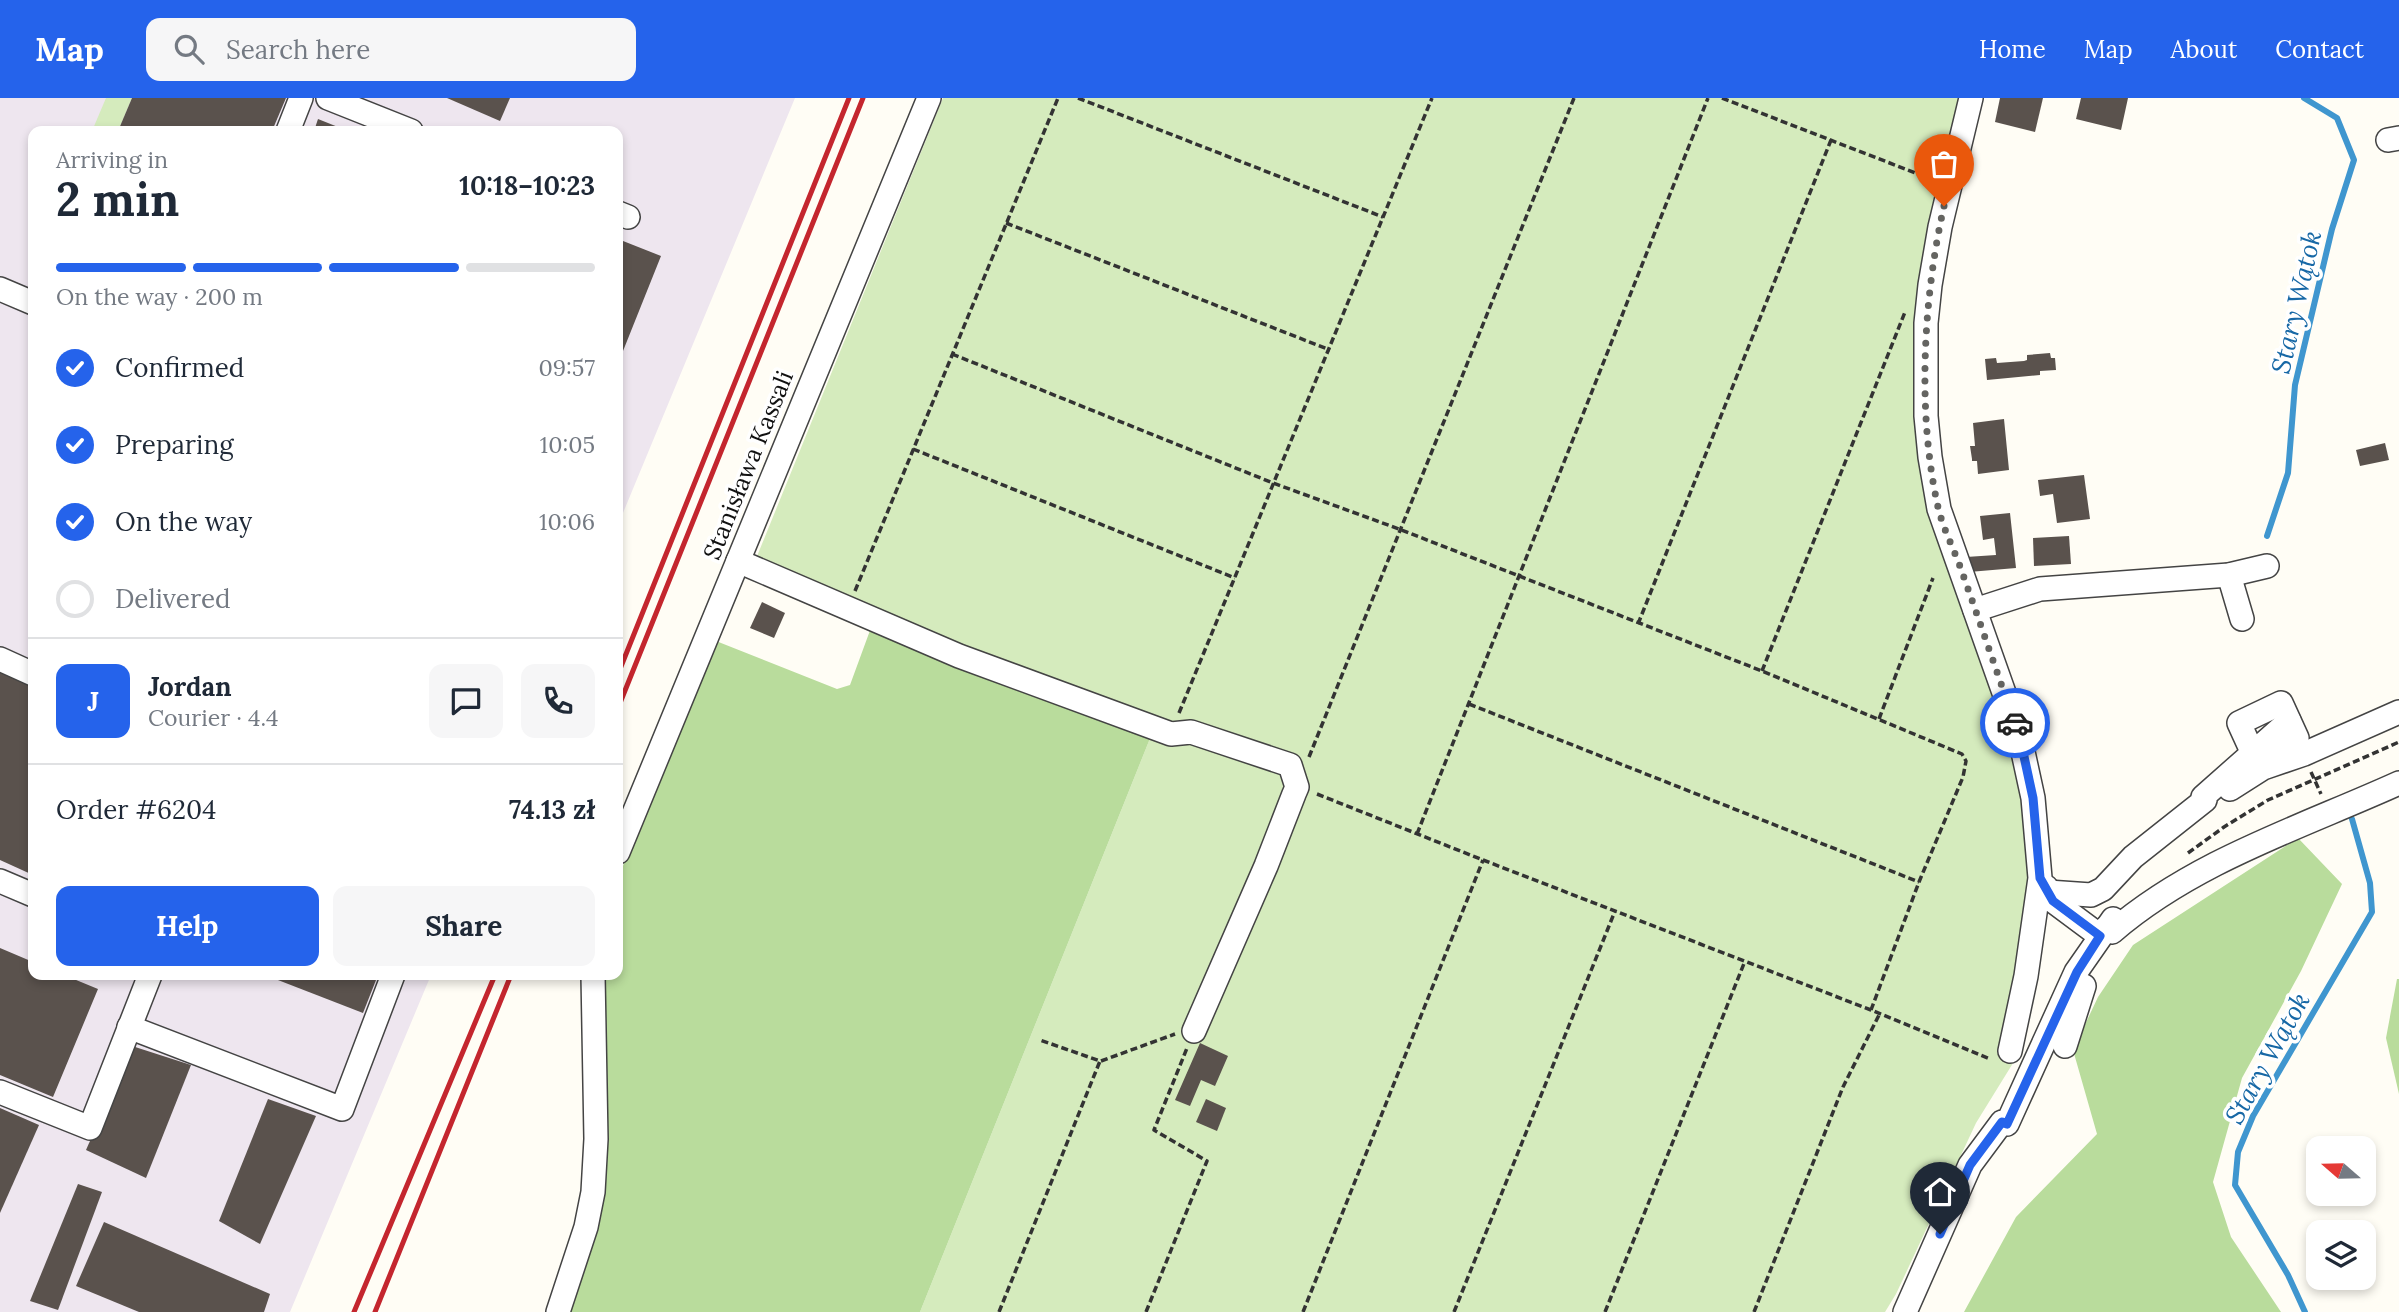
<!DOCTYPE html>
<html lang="en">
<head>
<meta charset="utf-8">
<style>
	body { margin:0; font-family:Lora,serif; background:#f6f6f7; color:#1f2937; height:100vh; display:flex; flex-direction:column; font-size:26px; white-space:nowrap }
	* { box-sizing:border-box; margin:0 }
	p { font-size:23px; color:#747a83 }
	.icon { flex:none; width:38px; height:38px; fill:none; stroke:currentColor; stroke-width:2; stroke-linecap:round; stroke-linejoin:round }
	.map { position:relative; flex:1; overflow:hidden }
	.panel { position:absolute; left:28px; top:28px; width:595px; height:854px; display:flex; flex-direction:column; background:#fff; border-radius:14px; box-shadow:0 4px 10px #0003 }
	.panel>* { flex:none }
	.needle { width:46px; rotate:290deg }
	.fabs { position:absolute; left:2306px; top:1038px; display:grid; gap:14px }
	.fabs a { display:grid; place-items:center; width:70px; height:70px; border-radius:14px; background:#fff; box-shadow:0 4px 10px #0003; font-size:35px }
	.pin { position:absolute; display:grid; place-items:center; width:60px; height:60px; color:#fff; margin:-72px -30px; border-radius:50% 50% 50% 0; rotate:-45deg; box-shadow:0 0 7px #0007 }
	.pin .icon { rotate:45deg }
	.courier { position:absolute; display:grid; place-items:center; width:70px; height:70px; margin:-35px; border:5px solid #2563eb; border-radius:50%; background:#fff; color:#222; box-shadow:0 2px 9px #0007 }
	.summary em { font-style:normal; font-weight:800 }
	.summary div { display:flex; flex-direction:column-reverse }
	.summary { display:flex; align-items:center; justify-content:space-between; height:119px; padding:0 28px }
	h1 { font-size:46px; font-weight:800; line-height:52px }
	.bar { display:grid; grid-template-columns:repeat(4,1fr); gap:10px 7px; align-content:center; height:84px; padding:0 28px }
	.bar i { height:9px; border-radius:5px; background:#e0e1e3 }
	.bar .on { background:#2563eb }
	.bar p { grid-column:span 4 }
	.line { display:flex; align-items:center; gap:18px; padding:0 28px; border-top:2px solid #e0e1e3 }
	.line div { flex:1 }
	.round { display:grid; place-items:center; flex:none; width:74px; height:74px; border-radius:14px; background:#f6f6f7 }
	ol { padding:0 28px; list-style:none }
	li { display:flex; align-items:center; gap:21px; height:77px }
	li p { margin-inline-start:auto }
	li .icon { padding:7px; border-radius:50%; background:#2563eb; color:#fff; stroke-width:4 }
	li:last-child { color:#747a83 }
	li i { width:38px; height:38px; border:4px solid #e0e1e3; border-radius:50% }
	.primary-button { display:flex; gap:14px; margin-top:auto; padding:14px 28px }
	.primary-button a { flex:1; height:80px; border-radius:14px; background:#2563eb; color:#fff; font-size:28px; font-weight:800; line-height:80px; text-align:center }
	.primary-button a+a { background:#f6f6f7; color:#1f2937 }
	header { display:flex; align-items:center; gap:42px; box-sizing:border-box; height:98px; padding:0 35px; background:#2563eb; color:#fff }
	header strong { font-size:33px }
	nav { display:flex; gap:38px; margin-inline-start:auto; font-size:24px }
	.search { width:490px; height:63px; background:#f6f6f7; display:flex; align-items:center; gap:18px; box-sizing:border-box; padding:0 24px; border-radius:14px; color:#747a83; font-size:26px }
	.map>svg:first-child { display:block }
	.industrial { fill:#eee6ef }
	.green { fill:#d5ebbd }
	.forest { fill:#b9dc9c }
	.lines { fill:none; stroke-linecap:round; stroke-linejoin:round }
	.stream { stroke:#3f96cf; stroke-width:6 }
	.building { fill:#5a524d }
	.minor-casing { stroke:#444; stroke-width:26 }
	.path { stroke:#333; stroke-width:3.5; stroke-dasharray:7 3.5; stroke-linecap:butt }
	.minor { stroke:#fff; stroke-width:23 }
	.rail { stroke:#c4262e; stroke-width:5 }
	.done { stroke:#646461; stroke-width:7; stroke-dasharray:0 12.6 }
	.route { stroke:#2563eb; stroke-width:9 }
	.labels { text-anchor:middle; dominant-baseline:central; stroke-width:7; stroke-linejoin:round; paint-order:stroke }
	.street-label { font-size:24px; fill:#111; stroke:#fff }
	.water-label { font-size:26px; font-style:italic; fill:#1768a6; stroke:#fff }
</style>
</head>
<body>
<header>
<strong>Map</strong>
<div class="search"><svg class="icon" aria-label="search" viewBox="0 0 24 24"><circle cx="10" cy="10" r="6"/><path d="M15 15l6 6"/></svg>Search here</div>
<nav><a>Home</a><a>Map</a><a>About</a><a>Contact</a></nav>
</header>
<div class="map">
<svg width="2399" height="1214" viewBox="0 0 2399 1214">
	<rect width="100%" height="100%" fill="#fffdf5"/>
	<!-- industrial -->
	<polygon class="industrial" points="0,0 795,0 618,427 618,33 33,33 33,877 431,877 290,1214 0,1214"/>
	<!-- green -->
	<g class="green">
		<polygon points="106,0 132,0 118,33 92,33"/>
		<polygon points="943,0 1962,0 1930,135 1931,413 2013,659 2027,715 2030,761 2022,846 2018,957 1976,1025 1896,1196 1885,1214 920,1214 1151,638 749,478"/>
	</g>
	<!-- forest -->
	<g class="forest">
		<polygon points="872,527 1151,638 920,1214 564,1214 591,1141 600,877 618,877 618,780 716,543 837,591 850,587"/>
		<polygon points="2298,740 2342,786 2301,873 2242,980 2213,1084 2231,1139 2281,1214 1964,1214 2016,1119 2097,1036 2073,952 2098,899 2133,847"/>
		<polygon points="2397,881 2399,881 2399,996 2386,940"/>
	</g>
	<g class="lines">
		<!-- stream -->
		<g class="stream">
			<polyline points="2267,438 2288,375 2295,287 2332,131 2354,62 2337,20 2304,0"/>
			<polyline points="2305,1214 2288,1177 2235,1087 2238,1054 2253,1018 2372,814 2370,785 2352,721"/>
		</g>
	</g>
	<!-- building -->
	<g class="building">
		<polygon points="132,0 286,0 272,33 118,33"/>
		<polygon points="447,0 510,0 500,23"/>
		<polygon points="2000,0 2043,0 2035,34 1995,24"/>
		<polygon points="2081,0 2128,0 2121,32 2076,21"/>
		<polygon points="318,21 348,33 314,33"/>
		<polygon points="618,141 661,158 623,253 618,250"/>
		<polygon points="2050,255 2051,260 2055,260 2056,272 2040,273 2040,277 1987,282 1985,261 1996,260 1997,265 2024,263 2027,262 2027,257"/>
		<polygon points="2004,321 2009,372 1978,376 1977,363 1972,363 1972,361 1970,348 1975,348 1973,325"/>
		<polygon points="2385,345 2389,362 2360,368 2356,352"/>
		<polygon points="2084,377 2090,421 2057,425 2053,396 2040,398 2038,382"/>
		<polygon points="2010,415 2016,470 1969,474 1966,459 1996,457 1994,440 1983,442 1980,418"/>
		<polygon points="2069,438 2071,466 2034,468 2033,440"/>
		<polygon points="762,504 785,515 774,540 750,530"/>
		<polygon points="0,567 33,581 33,777 0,762"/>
		<polygon points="0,850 33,864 33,877 64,877 98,891 53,999 0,977"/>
		<polygon points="265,877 378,877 363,915"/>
		<polygon points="1200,945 1228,958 1215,988 1201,982 1190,1008 1175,1002"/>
		<polygon points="132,948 191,967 146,1080 86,1052"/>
		<polygon points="268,1001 316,1018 260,1146 219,1123"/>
		<polygon points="1206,1001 1226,1010 1217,1033 1196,1024"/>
		<polygon points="0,1010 39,1027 0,1115"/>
		<polygon points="78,1086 102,1094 58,1212 30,1203"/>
		<polygon points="104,1124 270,1196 264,1214 139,1214 76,1188"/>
	</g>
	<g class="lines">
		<defs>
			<g id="minor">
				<polyline points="328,0 411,33"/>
				<polyline points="1971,0 1940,129 1930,187 1926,225 1926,318 1930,359 1939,411 2020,640 2033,700 2040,780 2026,878 2010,953"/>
				<polyline points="288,33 301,0"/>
				<polyline points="2388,42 2399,40"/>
				<polyline points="618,115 628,119"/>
				<polyline points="0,191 33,205"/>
				<polyline points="738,463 959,558 1171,636 1191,634 1290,667 1297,689 1294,696 1266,768 1194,933"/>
				<polyline points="2229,477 2242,521"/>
				<polyline points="1975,512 2040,491 2229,477 2267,468"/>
				<polyline points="0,561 33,576"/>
				<polygon points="2281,605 2297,640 2255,660 2239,625"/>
				<polyline points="2230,691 2263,670 2304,656 2399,614"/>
				<polyline points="618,754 929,0"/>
				<polyline points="0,783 33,797"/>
				<polyline points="2046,789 2053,803 2100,838"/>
				<polyline points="2048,794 2091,797 2103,791 2133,759 2205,702 2203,699 2289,623"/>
				<path d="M2106 830 2112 834C2194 763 2302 729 2399 685"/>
				<polyline points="129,929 342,1011 393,877"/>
				<polyline points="2065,948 2084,888"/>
				<polyline points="0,994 90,1030 150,877"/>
				<polyline points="558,1214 586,1129 593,1094 596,1041 593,877"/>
				<polyline points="1905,1214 1970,1067 2002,1024 2007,1026 2076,874 2113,821"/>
			</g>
		</defs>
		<!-- minor casing -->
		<use href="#minor" class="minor-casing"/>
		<!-- path -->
		<g class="path">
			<polyline points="1078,0 1383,119"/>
			<polyline points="1722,0 1931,81"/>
			<polyline points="1006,125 1330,252"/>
			<polyline points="952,256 1273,385 1399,431 1762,573 1962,656 1966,663 1963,679 1919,784 1871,912"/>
			<polyline points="913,351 1235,480"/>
			<polyline points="855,493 1058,0"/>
			<polyline points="1638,526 1831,42"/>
			<polyline points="1762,573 1905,214"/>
			<polyline points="1469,606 1919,784"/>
			<polyline points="1179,615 1432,0"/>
			<polyline points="1879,621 1933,480"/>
			<polyline points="1309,659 1574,0"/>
			<polyline points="2311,674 2321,696"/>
			<polyline points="1317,696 1483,762 1871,912 1990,961"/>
			<polyline points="1417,736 1708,0"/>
			<polyline points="2188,755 2224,729 2268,702 2399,644"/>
			<polyline points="1101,963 1175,936"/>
			<polyline points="999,1214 1100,963 1040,942"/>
			<polyline points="1146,1214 1207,1063 1154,1032 1187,950"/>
			<polyline points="1303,1214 1483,762"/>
			<polyline points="1454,1214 1615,813"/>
			<polyline points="1605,1214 1745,863"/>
			<polyline points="1754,1214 1843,989 1880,915"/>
		</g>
		<!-- minor -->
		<use href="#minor" class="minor"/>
		<!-- rail -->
		<g class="rail">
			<polyline points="618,576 849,0"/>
			<polyline points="618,610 863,0"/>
			<polyline points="354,1214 495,877"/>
			<polyline points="375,1214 511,877"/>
		</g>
	</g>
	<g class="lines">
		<!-- done -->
		<path class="done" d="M1944 108C1923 201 1917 316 1938 409 1943 431 1955 453 1962 474 1980 524 1997 575 2015 625"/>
		<!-- route -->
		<polyline class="route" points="1940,1136 1970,1067 2002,1024 2007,1026 2077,874 2100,838 2053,803 2040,780 2033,700 2020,640 2015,625"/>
	</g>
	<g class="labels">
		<!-- street labels -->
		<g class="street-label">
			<text transform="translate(748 367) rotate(-68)">Stanisława Kassali</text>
		</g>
		<!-- water labels -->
		<g class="water-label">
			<text transform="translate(2296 204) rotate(-77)">Stary Wątok</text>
			<text transform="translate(2267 960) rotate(-61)">Stary Wątok</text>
		</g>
	</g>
</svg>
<div class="fabs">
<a><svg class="needle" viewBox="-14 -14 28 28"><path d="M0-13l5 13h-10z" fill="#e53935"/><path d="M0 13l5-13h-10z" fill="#747a83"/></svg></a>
<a><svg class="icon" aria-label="layers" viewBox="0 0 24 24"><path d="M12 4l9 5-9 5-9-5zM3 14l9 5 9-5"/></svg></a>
</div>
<div class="pin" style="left:1944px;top:108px;background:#ea580c"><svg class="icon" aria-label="bag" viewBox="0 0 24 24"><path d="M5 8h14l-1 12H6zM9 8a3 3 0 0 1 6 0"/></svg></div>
<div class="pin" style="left:1940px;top:1136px;background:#1f2937"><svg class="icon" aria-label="home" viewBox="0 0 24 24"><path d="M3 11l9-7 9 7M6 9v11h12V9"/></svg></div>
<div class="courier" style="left:2015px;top:625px"><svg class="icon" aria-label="car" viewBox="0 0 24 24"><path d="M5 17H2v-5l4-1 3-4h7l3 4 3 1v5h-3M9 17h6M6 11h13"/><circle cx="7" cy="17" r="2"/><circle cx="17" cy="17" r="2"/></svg></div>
<section class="panel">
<div class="summary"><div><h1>2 min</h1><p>Arriving in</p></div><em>10:18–10:23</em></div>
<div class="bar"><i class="on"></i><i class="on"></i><i class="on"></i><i></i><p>On the way · 200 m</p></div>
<ol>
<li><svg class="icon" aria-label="check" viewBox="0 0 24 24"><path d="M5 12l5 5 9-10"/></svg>Confirmed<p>09:57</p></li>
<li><svg class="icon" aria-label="check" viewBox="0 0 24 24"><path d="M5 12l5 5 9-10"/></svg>Preparing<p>10:05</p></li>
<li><svg class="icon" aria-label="check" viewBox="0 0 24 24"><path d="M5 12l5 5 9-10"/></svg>On the way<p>10:06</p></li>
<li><i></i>Delivered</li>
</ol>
<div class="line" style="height:126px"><b class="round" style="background:#2563eb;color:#fff">J</b><div><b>Jordan</b><p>Courier · 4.4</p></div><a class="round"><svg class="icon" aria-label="chat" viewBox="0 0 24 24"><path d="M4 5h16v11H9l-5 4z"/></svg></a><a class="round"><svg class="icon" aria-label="phone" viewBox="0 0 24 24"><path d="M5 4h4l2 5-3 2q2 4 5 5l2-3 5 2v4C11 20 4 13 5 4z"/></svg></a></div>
<div class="line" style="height:91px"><div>Order #6204</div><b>74.13 zł</b></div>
<div class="primary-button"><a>Help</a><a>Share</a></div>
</section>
</div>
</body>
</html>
